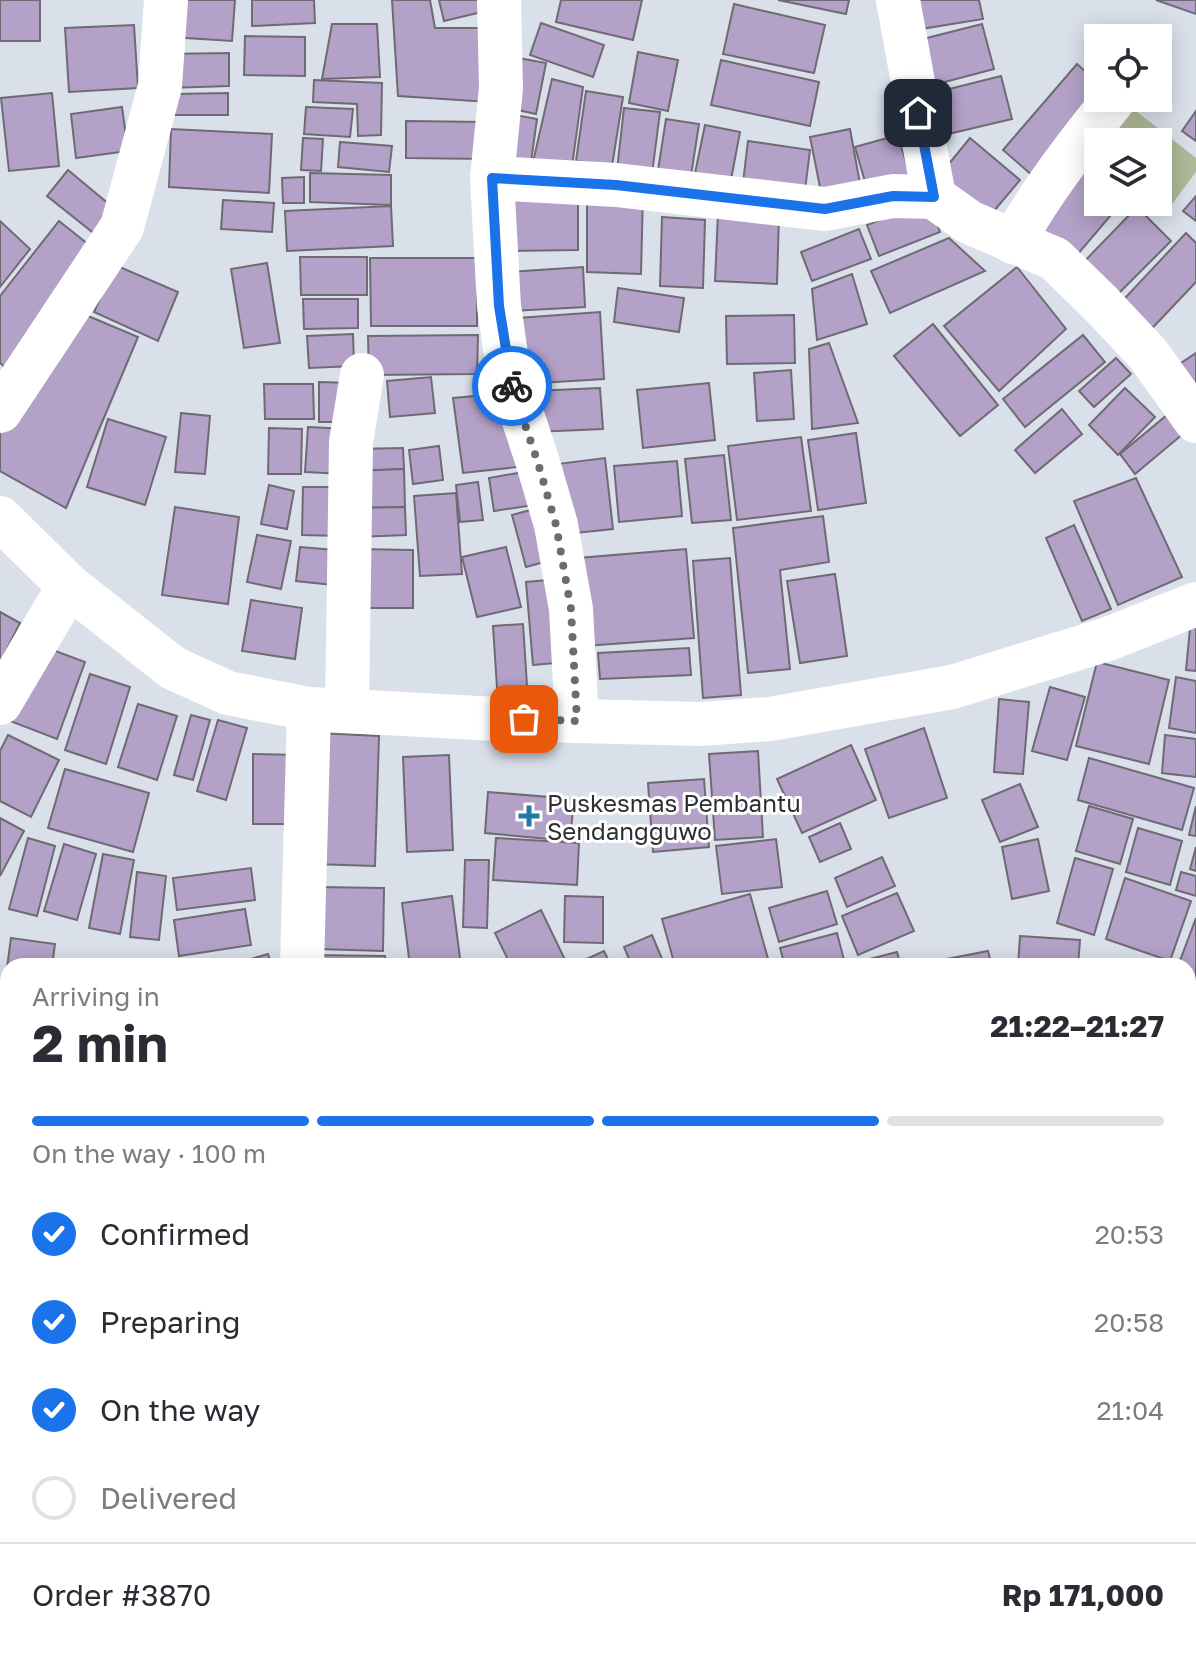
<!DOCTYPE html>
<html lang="en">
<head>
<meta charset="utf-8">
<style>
	body { margin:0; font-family:"Golos Text",sans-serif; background:#f7f7f7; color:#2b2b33; height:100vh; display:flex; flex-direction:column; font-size:30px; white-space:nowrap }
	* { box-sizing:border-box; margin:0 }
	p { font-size:26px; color:#7c7c81 }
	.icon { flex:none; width:44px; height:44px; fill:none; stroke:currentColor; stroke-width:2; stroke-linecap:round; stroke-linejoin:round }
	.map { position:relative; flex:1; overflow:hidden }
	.panel { position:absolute; left:0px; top:958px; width:1196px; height:704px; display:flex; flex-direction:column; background:#fff; border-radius:24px 24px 0 0; box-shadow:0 4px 20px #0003 }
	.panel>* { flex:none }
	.fabs { position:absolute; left:1084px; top:24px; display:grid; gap:16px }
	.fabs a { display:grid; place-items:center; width:88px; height:88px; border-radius:0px; background:#fff; box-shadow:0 4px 20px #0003; font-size:40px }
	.pin { position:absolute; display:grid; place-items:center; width:68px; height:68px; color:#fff; margin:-34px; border-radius:16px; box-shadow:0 4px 12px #0006 }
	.courier { position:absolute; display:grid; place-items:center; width:80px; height:80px; margin:-40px; border:6px solid #1a73e8; border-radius:50%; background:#fff; color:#222; box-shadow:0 2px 10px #0007 }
	.headline em { font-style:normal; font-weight:700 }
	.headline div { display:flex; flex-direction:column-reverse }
	.headline { display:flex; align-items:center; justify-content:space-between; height:136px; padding:0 32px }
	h1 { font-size:52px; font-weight:700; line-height:60px }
	.bar { display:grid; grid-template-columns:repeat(4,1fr); gap:12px 8px; align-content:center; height:96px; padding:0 32px }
	.bar i { height:10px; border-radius:6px; background:#e1e1e2 }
	.bar .active { background:#1a73e8 }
	.bar p { grid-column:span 4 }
	.line { display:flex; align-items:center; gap:20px; padding:0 32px; border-top:2px solid #e1e1e2 }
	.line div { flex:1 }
	ol { padding:0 32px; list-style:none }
	li { display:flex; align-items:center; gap:24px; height:88px }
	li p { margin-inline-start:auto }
	li .icon { padding:8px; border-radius:50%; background:#1a73e8; color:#fff; stroke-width:4 }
	li:last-child { color:#7c7c81 }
	li i { width:44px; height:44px; border:4px solid #e1e1e2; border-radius:50% }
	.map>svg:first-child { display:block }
	.green { fill:#afb998 }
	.building { fill:#b3a1c8; stroke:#6f6a74; stroke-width:2 }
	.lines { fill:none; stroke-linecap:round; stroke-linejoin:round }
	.street { stroke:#fff; stroke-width:44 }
	.secondary { stroke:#fff; stroke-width:44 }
	.done { stroke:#696c72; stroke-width:8; stroke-dasharray:0 14.4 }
	.route { stroke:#1a73e8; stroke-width:10 }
	.poi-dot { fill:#1f77a6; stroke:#fff; stroke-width:3 }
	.labels { text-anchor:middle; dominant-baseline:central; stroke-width:6; stroke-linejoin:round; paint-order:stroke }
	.poi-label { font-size:24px; fill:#2c2e32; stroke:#fff; text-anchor:start }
</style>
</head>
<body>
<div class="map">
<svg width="1196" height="1662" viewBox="0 0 1196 1662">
	<rect width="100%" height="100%" fill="#dae0ea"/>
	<!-- green -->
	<polygon class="green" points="1127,104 1196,158 1196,172 1169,208 1158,200 1158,142 1098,142"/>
	<!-- building -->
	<g class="building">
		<rect x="0" y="0" width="40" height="41"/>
		<polygon points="172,0 235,0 232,41 170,37"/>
		<polygon points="252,0 314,0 315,23 252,26"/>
		<polygon points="392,0 430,0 435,28 487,28 489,102 398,96"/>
		<polygon points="439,0 484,0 486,11 444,21"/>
		<polygon points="561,0 642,0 633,40 556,22"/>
		<polygon points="778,0 849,0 846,14"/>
		<polygon points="910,0 979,0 983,19 915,30"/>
		<polygon points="1156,0 1196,0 1196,14"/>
		<polygon points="734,4 825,25 814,73 723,54"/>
		<polygon points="541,23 604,45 593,77 530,55"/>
		<polygon points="332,24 377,24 380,77 322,79"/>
		<polygon points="982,24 994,69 922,88 911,42"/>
		<polygon points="134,25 138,88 69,92 65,28"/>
		<polygon points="245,36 305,37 305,76 244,75"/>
		<polygon points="638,52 678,60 668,111 629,103"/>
		<polygon points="229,53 229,86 168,88 167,54"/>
		<polygon points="513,57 546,63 536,114 504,107"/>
		<polygon points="721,60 819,82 810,126 711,105"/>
		<polygon points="1077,64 1098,83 1098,98 1033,176 1003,150"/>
		<polygon points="1001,76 1012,119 944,135 933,93"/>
		<polygon points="552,79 583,87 572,166 533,162"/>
		<polygon points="314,80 382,83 381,135 358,136 357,104 313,102"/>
		<polygon points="586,91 623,97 612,166 576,161"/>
		<polygon points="52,93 59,166 9,171 1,98"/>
		<polygon points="228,93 228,115 174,115 173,94"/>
		<polygon points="122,107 128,151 76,158 71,114"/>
		<polygon points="306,107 353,109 350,137 304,134"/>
		<polygon points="624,108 660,112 652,174 617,170"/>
		<polygon points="1196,111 1196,141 1182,131"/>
		<polygon points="504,113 537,119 531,162 501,161"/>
		<polygon points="666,119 699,124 690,182 657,177"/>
		<polygon points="406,121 485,122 485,159 406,158"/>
		<polygon points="705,125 740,132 730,185 694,178"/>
		<polygon points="171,129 272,134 269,193 169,187"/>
		<polygon points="850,129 861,189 822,197 810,137"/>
		<polygon points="898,135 911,179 868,192 855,147"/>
		<polygon points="303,138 323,139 321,171 301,170"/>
		<polygon points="970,138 1020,180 983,224 934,182"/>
		<polygon points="748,141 810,150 804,198 742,191"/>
		<polygon points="340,142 392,146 389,172 338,167"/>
		<polygon points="1088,164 1098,173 1098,202 1122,202 1072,261 1034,228"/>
		<polygon points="68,170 116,210 96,235 47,196"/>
		<polygon points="310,173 391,175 391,205 310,202"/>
		<polygon points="304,177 304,203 283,203 282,178"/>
		<polygon points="578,191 578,250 509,251 508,192"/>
		<polygon points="587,193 643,193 641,274 587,272"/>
		<polygon points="1196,196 1196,221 1183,211"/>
		<polygon points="223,200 274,203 272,232 221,229"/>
		<polygon points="928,201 940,232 879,256 867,225"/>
		<polygon points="391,206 393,246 287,251 285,211"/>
		<polygon points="1137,207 1171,241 1109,303 1076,270"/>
		<polygon points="718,213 779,215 777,284 715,281"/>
		<polygon points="662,217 705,220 703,288 660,286"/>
		<polygon points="0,221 30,249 0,287"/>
		<polygon points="59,221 99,253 7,369 0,363 0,296"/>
		<polygon points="859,229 871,259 812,281 801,252"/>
		<polygon points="1186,233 1196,243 1196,282 1141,340 1112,312"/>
		<polygon points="949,238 985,271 890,313 871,271"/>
		<polygon points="300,257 367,257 367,295 301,295"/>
		<polygon points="370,258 477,258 477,326 371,326"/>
		<polygon points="267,263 280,343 244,348 231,269"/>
		<polygon points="115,265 178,292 158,341 94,312"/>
		<polygon points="583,267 585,307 512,311 509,272"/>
		<polygon points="1017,267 1066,329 999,391 944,326"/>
		<polygon points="852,274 867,324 817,340 812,289"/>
		<polygon points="618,288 684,298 679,332 614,322"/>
		<polygon points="303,299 358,299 358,328 304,329"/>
		<polygon points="600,312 604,379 523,384 518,318"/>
		<polygon points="81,313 138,337 66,508 0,471 0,423"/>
		<polygon points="794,315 795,363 727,364 726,316"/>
		<polygon points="933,324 998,405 960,436 894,356"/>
		<polygon points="353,334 354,366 309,368 307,336"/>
		<polygon points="478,335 477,374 369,375 368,336"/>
		<polygon points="1083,335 1105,362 1025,427 1003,399"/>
		<polygon points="829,343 858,423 812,429 809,349"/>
		<polygon points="1196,353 1196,407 1172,369"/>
		<polygon points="1116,358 1131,374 1094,407 1079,391"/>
		<polygon points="791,370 794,419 757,421 754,373"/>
		<polygon points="431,377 435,413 390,417 387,381"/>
		<polygon points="319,382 353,383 352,422 319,422"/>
		<polygon points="709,383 715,440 643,448 637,390"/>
		<polygon points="264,384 313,384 314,419 265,419"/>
		<polygon points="600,388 603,429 534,432 532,391"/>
		<polygon points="1125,388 1155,417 1118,455 1089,425"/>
		<polygon points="497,394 518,467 463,473 453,398"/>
		<polygon points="1062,409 1082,434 1035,473 1015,450"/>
		<polygon points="181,413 210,416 205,474 175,472"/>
		<polygon points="1167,415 1183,434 1135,474 1120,454"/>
		<polygon points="108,419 166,437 145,505 87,487"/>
		<polygon points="308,427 347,429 344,474 305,472"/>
		<polygon points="269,428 302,429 301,474 268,474"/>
		<polygon points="856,433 866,503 818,510 808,440"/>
		<polygon points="801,437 811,511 737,520 728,446"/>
		<polygon points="439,446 443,480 413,484 409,450"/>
		<polygon points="403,448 404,469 354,471 354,449"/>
		<polygon points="724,455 731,520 692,523 685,459"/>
		<polygon points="605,458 613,529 566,534 557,464"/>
		<polygon points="677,461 682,516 619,522 614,466"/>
		<polygon points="404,469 405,507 356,508 354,471"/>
		<polygon points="529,471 534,505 494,511 489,478"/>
		<polygon points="1136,478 1182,577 1118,605 1074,501"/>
		<polygon points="478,482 483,520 460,522 456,485"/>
		<polygon points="269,485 294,491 287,529 261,524"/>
		<polygon points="303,487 340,487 340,536 302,535"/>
		<polygon points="456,493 462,574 420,576 414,496"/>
		<polygon points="545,506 559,558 526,567 512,515"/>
		<polygon points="175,507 239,517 228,604 162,595"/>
		<polygon points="405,507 406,535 357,537 356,508"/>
		<polygon points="823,516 829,562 780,570 790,669 748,673 733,528"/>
		<polygon points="1074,525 1111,609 1082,621 1046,538"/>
		<polygon points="257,535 291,541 281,589 247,582"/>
		<polygon points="300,547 346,551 342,586 296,581"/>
		<polygon points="506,547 521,607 477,617 462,557"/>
		<polygon points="357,549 413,550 413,608 356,608"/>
		<polygon points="686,549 694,638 585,646 578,558"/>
		<polygon points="730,558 741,695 703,698 693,561"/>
		<polygon points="835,574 847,656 800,663 787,581"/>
		<polygon points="560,579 567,662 533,665 526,582"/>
		<polygon points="251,600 302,608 295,659 242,651"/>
		<polygon points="0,612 20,623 0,663"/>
		<polygon points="1191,618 1196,618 1196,671 1186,670"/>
		<polygon points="523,624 528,701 498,703 493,626"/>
		<polygon points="37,644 85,662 57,739 10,721"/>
		<polygon points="689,648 691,675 600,679 598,653"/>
		<polygon points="1097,662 1169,680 1149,764 1076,746"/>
		<polygon points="90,674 130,687 106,764 65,750"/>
		<polygon points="1176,677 1196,681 1196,733 1169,728"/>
		<polygon points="1050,687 1085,697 1067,760 1032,751"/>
		<polygon points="999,699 1029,702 1023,774 994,772"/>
		<polygon points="138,704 177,716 157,780 118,767"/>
		<polygon points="191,715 210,720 193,780 174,775"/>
		<polygon points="218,720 247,728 226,800 197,791"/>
		<polygon points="924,728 947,798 889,818 865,749"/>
		<polygon points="316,733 379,736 375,866 312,864"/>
		<polygon points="8,735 59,760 31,817 0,801 0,751"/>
		<polygon points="1165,735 1196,739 1196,777 1162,773"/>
		<polygon points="851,745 876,800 802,833 777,779"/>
		<polygon points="758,751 763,837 715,840 709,754"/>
		<polygon points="253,754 299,755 299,824 253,824"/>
		<polygon points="449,755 453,850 407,852 403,757"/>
		<polygon points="1089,758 1194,788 1182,830 1078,800"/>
		<polygon points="65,769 149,793 133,852 48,828"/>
		<polygon points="704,779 709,847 653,852 648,783"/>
		<polygon points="1020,784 1038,827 1000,842 982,800"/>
		<polygon points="488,792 574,799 570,841 485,833"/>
		<polygon points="1089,806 1133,819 1120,864 1076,851"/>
		<polygon points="1196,806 1196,836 1189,835"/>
		<polygon points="0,818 24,831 0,876"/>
		<polygon points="840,823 851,849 820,862 809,837"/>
		<polygon points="1138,828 1182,841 1170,885 1126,872"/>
		<polygon points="28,838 55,846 37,916 9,909"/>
		<polygon points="496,838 579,843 577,885 493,880"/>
		<polygon points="776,839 782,887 722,894 716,846"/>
		<polygon points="1038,839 1049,891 1012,899 1002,847"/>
		<polygon points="64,844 96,854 77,920 44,911"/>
		<polygon points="1196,847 1196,871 1190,869"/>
		<polygon points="103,854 134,860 120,934 89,928"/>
		<polygon points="882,857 895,886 847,907 835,878"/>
		<polygon points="1075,858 1113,869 1094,935 1057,923"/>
		<polygon points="465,860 489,860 487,928 463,927"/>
		<polygon points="251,868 255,900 177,910 173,878"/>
		<polygon points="137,872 166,876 159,940 130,937"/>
		<polygon points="1181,872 1196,876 1196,896 1176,890"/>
		<polygon points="1125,878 1191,901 1170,961 1106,939"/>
		<polygon points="317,887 384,888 383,951 317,949"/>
		<polygon points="827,891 837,924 779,942 769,908"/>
		<polygon points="897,893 914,931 858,955 842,916"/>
		<polygon points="750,894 770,966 675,966 662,919"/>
		<polygon points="452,896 461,966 410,966 402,903"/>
		<polygon points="565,896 603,897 603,943 564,942"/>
		<polygon points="245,909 251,945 179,956 174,920"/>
		<polygon points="541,910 568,966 511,966 495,933"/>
		<polygon points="1196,918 1196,982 1188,979 1188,966 1178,966"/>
		<polygon points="837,933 844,960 821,966 785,966 780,948"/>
		<polygon points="652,935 665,966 632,966 624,947"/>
		<polygon points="1020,936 1080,940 1078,966 1018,966"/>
		<polygon points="11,938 55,944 52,966 8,966 8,1006 2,1005"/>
		<polygon points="604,951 611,966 571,966"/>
		<polygon points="988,951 992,966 911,966"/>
		<polygon points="897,952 901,966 850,966 850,964"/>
		<polygon points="268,954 272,966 227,966"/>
		<polygon points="312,955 385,956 385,966 312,966"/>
		<polygon points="1188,984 1196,986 1196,1034 1188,1032"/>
		<polygon points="0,1046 8,1048 8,1080 0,1079"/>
		<polygon points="1188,1060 1196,1062 1196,1095 1188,1093"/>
		<polygon points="0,1086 6,1087 0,1142"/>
		<rect x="0" y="1232" width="8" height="52"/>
		<polygon points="8,1325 8,1361 0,1333 0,1327"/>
		<polygon points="0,1467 7,1482 0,1486"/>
		<polygon points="0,1565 8,1577 8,1636 0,1624"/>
		<polygon points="0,1637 8,1647 8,1650 0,1657"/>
		<polygon points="20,1654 38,1654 26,1662"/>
		<polygon points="48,1654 74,1654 78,1662 33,1662"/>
		<polygon points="115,1654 171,1654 175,1662 100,1662"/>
		<polygon points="171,1654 237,1654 241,1662 175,1662"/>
		<polygon points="247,1654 267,1654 270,1662 250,1662"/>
		<polygon points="271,1654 312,1654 314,1662 272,1662"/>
		<polygon points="321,1654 395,1654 395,1656 362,1662 323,1662"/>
		<polygon points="723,1654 803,1654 843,1658 842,1662 722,1662"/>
	</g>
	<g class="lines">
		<!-- street -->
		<g class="street">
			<polyline points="499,0 501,88 492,178 499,306 509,375 538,463 556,525 571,609 577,721"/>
			<polyline points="898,0 934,197 969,222 1055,259 1101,304 1148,354 1196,421"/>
			<polyline points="492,178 616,185 825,209 893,196 934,197"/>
			<path d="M1013 242C1042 190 1078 144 1115 98"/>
			<polyline points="0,411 122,227 160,86 166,0"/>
			<polyline points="0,518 69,586 173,668 228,693 309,709 497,719 700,724 770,719 952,687 1108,639 1196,604"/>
			<polyline points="0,703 69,586"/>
			<polyline points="347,711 351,442 362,375"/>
			<polyline points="302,966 309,709"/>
			<polyline points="1188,1045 1196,1046"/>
			<polyline points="0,1168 8,1170"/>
			<polyline points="0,1383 8,1402"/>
			<polyline points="0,1519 8,1515"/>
			<polyline points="510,1662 583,1654"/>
			<polyline points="711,1662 712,1654"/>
		</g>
		<!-- secondary -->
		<g class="secondary">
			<polyline points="1188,1317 1196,1289"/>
			<polyline points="1188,1525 1196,1495"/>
			<polyline points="1095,1662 1097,1654"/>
			<polyline points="1156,1662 1158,1654"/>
		</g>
	</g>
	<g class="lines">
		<!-- done -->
		<polyline class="done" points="512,386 538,463 556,525 571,609 577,721 524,719"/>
		<!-- route -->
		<polyline class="route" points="512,386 499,306 492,178 616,185 825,209 893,196 934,197 918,113"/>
	</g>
	<!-- markers -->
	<path class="poi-dot" d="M525 804h8v8h8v8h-8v8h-8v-8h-8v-8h8z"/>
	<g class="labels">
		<!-- poi labels -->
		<g class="poi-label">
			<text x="547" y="802">Puskesmas Pembantu<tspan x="547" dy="28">Sendangguwo</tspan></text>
		</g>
	</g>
</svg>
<div class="fabs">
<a><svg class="icon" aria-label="locate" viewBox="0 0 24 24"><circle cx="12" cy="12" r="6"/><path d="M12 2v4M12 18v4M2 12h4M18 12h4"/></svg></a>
<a><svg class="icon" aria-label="layers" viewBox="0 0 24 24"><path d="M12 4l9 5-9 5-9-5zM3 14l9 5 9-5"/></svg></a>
</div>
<div class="pin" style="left:524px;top:719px;background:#ea580c"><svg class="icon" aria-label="bag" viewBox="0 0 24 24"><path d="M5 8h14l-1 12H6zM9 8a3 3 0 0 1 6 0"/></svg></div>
<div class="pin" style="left:918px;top:113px;background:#1f2937"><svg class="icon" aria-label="home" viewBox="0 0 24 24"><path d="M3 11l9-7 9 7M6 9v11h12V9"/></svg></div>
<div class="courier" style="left:512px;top:386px"><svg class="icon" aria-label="bike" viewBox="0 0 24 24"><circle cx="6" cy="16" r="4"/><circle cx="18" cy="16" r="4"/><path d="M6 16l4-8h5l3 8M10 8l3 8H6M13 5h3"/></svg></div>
<section class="panel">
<div class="headline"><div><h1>2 min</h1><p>Arriving in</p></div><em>21:22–21:27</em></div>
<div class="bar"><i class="active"></i><i class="active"></i><i class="active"></i><i></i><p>On the way · 100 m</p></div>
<ol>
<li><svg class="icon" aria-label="check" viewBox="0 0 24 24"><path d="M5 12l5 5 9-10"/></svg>Confirmed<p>20:53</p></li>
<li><svg class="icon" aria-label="check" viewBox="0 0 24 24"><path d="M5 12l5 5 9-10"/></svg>Preparing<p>20:58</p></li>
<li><svg class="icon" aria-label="check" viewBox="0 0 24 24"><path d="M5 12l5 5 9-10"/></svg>On the way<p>21:04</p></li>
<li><i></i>Delivered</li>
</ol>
<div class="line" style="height:104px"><div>Order #3870</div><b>Rp 171,000</b></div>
</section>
</div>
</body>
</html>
